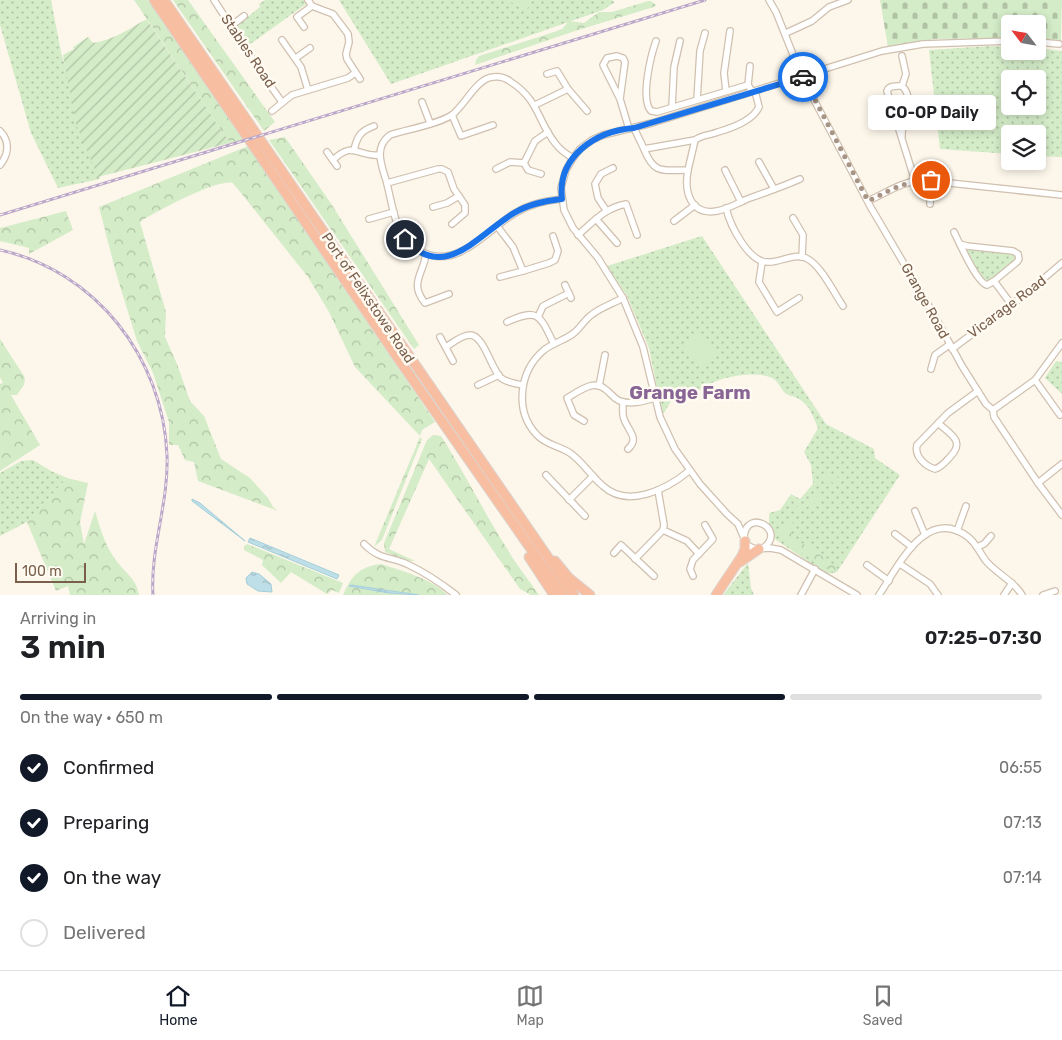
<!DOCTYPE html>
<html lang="en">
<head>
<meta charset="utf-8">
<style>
	body { margin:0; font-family:Rubik,sans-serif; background:#f2f2f2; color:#202124; height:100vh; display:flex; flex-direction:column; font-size:19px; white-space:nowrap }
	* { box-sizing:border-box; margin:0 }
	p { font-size:16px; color:#757577 }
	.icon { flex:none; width:28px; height:28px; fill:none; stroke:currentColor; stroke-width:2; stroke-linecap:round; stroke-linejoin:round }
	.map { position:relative; height:595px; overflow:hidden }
	.panel { display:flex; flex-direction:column; background:#fff; flex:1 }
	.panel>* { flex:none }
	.needle { width:32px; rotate:301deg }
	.tools { position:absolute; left:1001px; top:15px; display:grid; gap:10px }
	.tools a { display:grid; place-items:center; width:45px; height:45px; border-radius:5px; background:#fff; box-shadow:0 2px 8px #0003; font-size:25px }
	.scale { position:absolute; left:15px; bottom:12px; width:71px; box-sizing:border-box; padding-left:5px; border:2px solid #795f4c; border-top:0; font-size:14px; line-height:18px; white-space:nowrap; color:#795f4c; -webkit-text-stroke:4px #fffbf2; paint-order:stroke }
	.pin { position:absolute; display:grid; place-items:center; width:42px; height:42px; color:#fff; margin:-21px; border:2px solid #fff; border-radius:50%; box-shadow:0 1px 5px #0007 }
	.courier { position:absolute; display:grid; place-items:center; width:50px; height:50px; margin:-25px; border:4px solid #1a73e8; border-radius:50%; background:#fff; color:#222; box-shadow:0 1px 6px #0007 }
	.bubble { position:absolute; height:35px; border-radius:5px; background:#fff; box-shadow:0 2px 8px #0003; font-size:16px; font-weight:600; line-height:35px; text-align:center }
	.headline em { font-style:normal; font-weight:600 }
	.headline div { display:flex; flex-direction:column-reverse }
	.headline { display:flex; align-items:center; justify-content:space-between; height:85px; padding:0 20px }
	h1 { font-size:32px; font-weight:600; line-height:38px }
	.bar { display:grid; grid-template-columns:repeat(4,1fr); gap:8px 5px; align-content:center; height:60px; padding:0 20px }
	.bar i { height:6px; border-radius:4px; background:#e0e0e0 }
	.bar .active { background:#111827 }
	.bar p { grid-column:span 4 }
	ol { padding:0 20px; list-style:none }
	li { display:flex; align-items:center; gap:15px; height:55px }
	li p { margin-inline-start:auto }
	li .icon { padding:5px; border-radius:50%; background:#111827; color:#fff; stroke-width:4 }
	li:last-child { color:#757577 }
	li i { width:28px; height:28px; border:2px solid #e0e0e0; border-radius:50% }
	.menu { display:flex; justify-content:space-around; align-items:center; height:70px; border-top:1px solid #e0e0e0; background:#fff; font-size:14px; color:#757577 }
	.menu a { display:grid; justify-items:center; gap:2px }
	.menu .active { color:#111827 }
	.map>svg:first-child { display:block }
	.grass { fill:url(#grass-dots); fill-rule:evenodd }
	.forest { fill:url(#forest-crowns) }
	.cemetery { fill:url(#cemetery-stones) }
	.garden { fill:url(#garden-furrows) }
	.pitch { fill:#d4ecc8 }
	.water { fill:url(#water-ripples); stroke:#a4ceda }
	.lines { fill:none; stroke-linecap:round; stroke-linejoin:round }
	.minor-casing { stroke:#d0c0af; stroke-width:8 }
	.highway-casing { stroke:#dcd5d0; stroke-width:11 }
	.minor { stroke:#fff; stroke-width:5.5 }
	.highway { stroke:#f7bea2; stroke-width:9 }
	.rail-casing { stroke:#bba7c9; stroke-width:3 }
	.rail { stroke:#fffbf2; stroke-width:1; stroke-dasharray:4; stroke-linecap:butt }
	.done { stroke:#a79484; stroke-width:5; stroke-dasharray:0 9 }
	.route { stroke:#1a73e8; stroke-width:6 }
	.labels { text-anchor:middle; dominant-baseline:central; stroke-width:5; stroke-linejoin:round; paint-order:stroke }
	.street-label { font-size:14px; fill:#795f4c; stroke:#fffbf2 }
	.district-label { font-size:19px; font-weight:bold; fill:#886595; stroke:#fffbf2 }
</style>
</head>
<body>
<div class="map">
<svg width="1062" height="595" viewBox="0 0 1062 595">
	<defs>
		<pattern id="grass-dots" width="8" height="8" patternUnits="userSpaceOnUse" patternTransform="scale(1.25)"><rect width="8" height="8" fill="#d4ecc8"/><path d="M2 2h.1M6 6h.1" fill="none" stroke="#b1c2a5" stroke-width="1.8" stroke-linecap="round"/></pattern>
		<pattern id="forest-crowns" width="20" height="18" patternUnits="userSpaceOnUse" patternTransform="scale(1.25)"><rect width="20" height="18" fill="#d4ecc8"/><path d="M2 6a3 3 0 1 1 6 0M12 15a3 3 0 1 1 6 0" fill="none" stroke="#b1c2a5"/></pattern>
		<pattern id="cemetery-stones" width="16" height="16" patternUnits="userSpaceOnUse" patternTransform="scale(1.25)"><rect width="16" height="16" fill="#d4ecc8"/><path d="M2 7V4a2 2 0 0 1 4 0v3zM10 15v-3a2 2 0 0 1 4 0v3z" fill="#b1c2a5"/></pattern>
		<pattern id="garden-furrows" width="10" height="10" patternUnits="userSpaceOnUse" patternTransform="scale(1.25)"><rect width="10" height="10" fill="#d4ecc8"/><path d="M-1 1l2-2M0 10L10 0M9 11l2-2" fill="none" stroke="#b1c2a5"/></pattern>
		<pattern id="water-ripples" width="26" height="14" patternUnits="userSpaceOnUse" patternTransform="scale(1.25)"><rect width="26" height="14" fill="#bedfe8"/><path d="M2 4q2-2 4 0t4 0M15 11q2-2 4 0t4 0" fill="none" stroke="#9fb8be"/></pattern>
	</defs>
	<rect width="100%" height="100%" fill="#fdf7eb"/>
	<!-- grass -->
	<g class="grass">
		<polygon points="0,0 51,0 61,52 100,179 58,188 31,133 0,25"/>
		<polygon points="265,0 304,0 306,4 249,45 239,36 235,27 260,7 259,4"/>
		<polygon points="339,0 509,0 525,11 533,0 612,0 615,2 603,10 391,84"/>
		<path d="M990 46 1010 47V51H1038V48L1062 51V157L1038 156V134H1010V154L940 149 929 50ZM1010 79H1038V106H1010Z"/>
		<path d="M702 236 826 424 874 449 875 458 900 475 837 572 827 574 776 540 769 525V513L780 510 791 494 800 499 813 484 811 465 804 452 818 428C813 417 810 405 799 399 795 396 788 396 785 393 780 388 779 382 772 378 755 370 715 377 701 390L691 387C677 395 672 397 665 412L662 413 649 348 627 296 607 266Z"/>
		<polygon points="968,248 1013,252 1018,259 989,283 984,283 966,252"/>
		<polygon points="1056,361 1062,362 1062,394 1045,378"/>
		<polygon points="33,460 51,471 67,478 27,522 0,536 0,473 21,461"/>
		<polygon points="748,563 751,588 754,595 723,595"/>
	</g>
	<!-- forest -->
	<g class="forest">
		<polygon points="134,0 148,0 244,140 230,143"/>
		<polygon points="173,0 188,0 275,122 264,131"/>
		<polygon points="648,1 651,1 657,6 575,31 475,65 476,60 479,56 557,31 562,29 569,21 584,23 599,12 612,12"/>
		<polygon points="285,137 332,205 419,345 414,349 269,140"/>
		<path d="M248 146 435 422 422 430 420 436 355 367 329 312 308 277 233 183C219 178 154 212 140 222L166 312 165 337 177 364 190 401 204 416 221 459 250 478 268 498 273 507 278 511 198 481 194 462 185 460 178 445H169V422L153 373 137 341 116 273 99 207Z"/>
		<polygon points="66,211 73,230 29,254 29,248 0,241 0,228"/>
		<path d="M0 339 24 376C27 385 21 388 17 395H11L40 445 0 471V384L3 383 0 377Z"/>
		<path d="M433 435 441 436C465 473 484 513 508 550 517 566 529 580 539 595H531L520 589 429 459 389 549 415 561H408L385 552 384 543 427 440Z"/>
		<polygon points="420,437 422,439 382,540 374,547"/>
		<path d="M67 478 88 483 80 522 84 544 95 511C100 528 105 545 115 559 124 572 137 579 139 595H70L68 586 56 591 27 522Z"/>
		<path d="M790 519 793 521 791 537C808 546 823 556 837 568L835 573 790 546 779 533Z"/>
		<polygon points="247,544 343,583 339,593 332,590 327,594 291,572 281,583 262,565 263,560 244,550 244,546"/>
		<path d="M381 564C405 572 430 578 448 595H419L351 585 349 586 352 587 410 595H343C352 575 359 567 381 564Z"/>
	</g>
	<!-- cemetery -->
	<polygon class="cemetery" points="880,0 1062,0 1061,41 1038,40 1038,24 1010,24 1010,38 935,39 888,47"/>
	<!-- garden -->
	<path class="garden" d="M145 20H147L230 143 98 177 76 124 63 55 74 49 73 47 88 37 93 43C113 40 127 30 145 20Z"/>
	<!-- pitch -->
	<g class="pitch">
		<polygon points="509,0 533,0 525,12"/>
		<polygon points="697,333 717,353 703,367 683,346"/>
		<polygon points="826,471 839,478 835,484 823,477"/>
		<polygon points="822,494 824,498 795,513 793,509"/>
	</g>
	<!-- water -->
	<g class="water">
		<polygon points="192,499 200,503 245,541 192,501"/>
		<polygon points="250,538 339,575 337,579 248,542"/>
		<polygon points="252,572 259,574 271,584 272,592 258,591 247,584 246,578"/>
		<polygon points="351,585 419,595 389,593 349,586"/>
	</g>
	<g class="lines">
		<defs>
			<g id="minor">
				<polyline points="214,0 227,20 236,38 246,48 257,67 282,102"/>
				<polyline points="308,0 312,6 333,14 348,34 349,42 346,54 347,59 360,79"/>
				<polyline points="769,0 776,12 802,77 870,206 933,313 962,366 986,404 993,410 994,417 1038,483 1062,515"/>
				<polyline points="231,26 244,16"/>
				<polyline points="304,27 297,17 312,6"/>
				<polyline points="786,33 812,21 829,7 848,0"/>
				<polyline points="282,40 301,67 308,90"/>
				<path d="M656 41C651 55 640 99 651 111L657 112 748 85"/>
				<polyline points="1038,42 1059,44"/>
				<polyline points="902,56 906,74 902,86"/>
				<polyline points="296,58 310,48"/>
				<polyline points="547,74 557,71 568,89 587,111"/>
				<polyline points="750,88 748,85 750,66"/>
				<polyline points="726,91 724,73 730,31"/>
				<polyline points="620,99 625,62 623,58 617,56 607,58 603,65 620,99 629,129"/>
				<polyline points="697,100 700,51 705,33"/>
				<polyline points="422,102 430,123"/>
				<polyline points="535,105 568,89"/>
				<polyline points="672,107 674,67 680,41"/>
				<polyline points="272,111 292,95 348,78 355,73"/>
				<polyline points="452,115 461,136 493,125"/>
				<path d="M634 128 644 149 695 140C701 135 711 135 718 132 732 128 753 120 759 107L755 91"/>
				<path d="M0 131C10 141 9 154 0 165"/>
				<path d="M902 136C901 121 916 98 902 86 897 86 889 85 887 91L915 181"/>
				<path d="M644 149C654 175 663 170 688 170L695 140"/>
				<path d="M354 150C357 137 360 131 374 126"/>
				<polyline points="327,152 337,166"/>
				<path d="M333 160C354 140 357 157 379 155"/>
				<polyline points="759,162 774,189"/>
				<polyline points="524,163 528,170 541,174"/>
				<polyline points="496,169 510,162 524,163 535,141 548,132"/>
				<path d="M688 170C684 191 690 216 717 211 729 209 739 202 750 198 767 192 784 186 800 179"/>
				<polyline points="725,170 741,202"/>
				<polyline points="387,183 438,169 442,169 448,172 454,189 465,205 465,213 452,224"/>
				<path d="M562 199C544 201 530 204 515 213 487 230 458 270 422 252 414 248 407 243 402 235 393 219 391 198 386 180 381 164 374 147 390 135 409 129 436 125 452 115 465 105 477 78 493 77 500 76 506 78 511 82 539 100 537 120 555 143 560 150 566 154 573 158"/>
				<path d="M868 201C886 193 901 182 921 180L1062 195"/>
				<polyline points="930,204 931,180"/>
				<polyline points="433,207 447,203 459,196"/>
				<path d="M726 208C730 225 749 264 769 262 781 262 794 253 806 258 821 265 834 293 843 306"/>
				<polyline points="606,210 598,198 595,184 601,174 613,168"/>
				<polyline points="793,218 803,235 802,257"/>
				<polyline points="369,219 394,212"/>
				<polyline points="596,219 617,243"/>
				<polyline points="674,221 695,205"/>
				<polyline points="497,226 513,247 523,271 549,263 555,260 558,251 553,236"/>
				<path d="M954 232C959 242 977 283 987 285L994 281 1011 304"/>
				<path d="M578 235C594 221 605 208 626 204L637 235"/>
				<polyline points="960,244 967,246 1013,251 1018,254 1019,259 1017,262 994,281"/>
				<path d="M426 254C423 275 409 283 425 303L449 294"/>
				<polyline points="762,262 759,282 777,312 799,298"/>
				<polyline points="500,277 523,271"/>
				<polyline points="565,285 571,298"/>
				<path d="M623 298C612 304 599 308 590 316 584 321 580 328 574 333 565 340 553 343 544 350 519 371 514 411 537 435 546 445 560 446 570 453 583 462 591 476 603 486 628 509 667 489 689 471"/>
				<polyline points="538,317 543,306 569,293"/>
				<path d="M507 322C539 307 540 316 554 344"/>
				<polyline points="440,337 453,361"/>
				<path d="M446 347C452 343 462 335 470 335 484 335 491 369 501 378 508 383 516 384 523 385"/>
				<polyline points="952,349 1023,296 1062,263"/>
				<polyline points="931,369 935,355 949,345"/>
				<polyline points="1035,380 1060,415"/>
				<polyline points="478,385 499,375"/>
				<polyline points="599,386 605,355"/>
				<path d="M623 402C623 408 622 414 624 419 628 431 640 438 628 449"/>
				<polyline points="993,410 1035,380 1062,343"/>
				<path d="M584 421 574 415 567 398C578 392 593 379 605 389 611 393 614 399 620 401 632 405 644 401 655 398"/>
				<path d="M938 423C950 434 966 441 950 457 946 461 942 467 935 469 925 466 914 456 917 445L948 413 978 391"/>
				<polyline points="546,475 585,516"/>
				<polyline points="1038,483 1062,464"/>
				<polyline points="569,500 593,476"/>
				<polyline points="915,511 925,535"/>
				<polyline points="663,530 687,541 699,554"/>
				<polyline points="957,531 966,506"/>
				<polyline points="895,534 912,547"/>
				<path d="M744 537C746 507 788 530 763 548"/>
				<path d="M364 544C381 561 391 556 409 565 426 573 442 584 456 595"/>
				<polyline points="977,547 984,544 991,536"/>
				<polyline points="614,553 621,545 654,576"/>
				<polyline points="635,559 663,530 664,525 658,490"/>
				<polyline points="900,564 930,584 938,595"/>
				<polyline points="867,565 889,581"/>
				<polyline points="693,576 690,569 693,560 713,539 705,525"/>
				<polyline points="801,595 815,569"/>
				<polyline points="857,595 781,550 770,548 755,549 747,545 738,524 727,514 700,484 675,449 660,417 643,347 623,298 598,258 573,228 564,210 561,188 566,170 573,158 580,149 592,140 603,135 652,123 882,51 923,44 1010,41"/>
				<path d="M879 595C898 567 926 505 968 537 976 543 980 553 986 561 997 574 1014 581 1022 595"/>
				<polyline points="1004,595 1012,583"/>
				<polyline points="1043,595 1055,591"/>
			</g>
			<g id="highway">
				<polyline points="154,0 404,367 563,595"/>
				<polyline points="164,0 574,595"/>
				<polyline points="529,557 554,595"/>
				<polyline points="555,561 569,578 590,595"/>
				<polyline points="740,562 759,549"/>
				<polyline points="716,595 742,556 745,549 745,541"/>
			</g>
		</defs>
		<!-- minor casing -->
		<use href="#minor" class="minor-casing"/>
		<!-- highway casing -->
		<use href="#highway" class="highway-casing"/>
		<!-- minor -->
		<use href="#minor" class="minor"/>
		<!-- highway -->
		<use href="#highway" class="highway"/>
		<defs>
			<g id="rail">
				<polyline points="0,215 705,0"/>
				<path d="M0 250C96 271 163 358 167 455 169 503 150 548 153 595"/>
			</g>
		</defs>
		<!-- rail casing -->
		<use href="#rail" class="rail-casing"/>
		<!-- rail -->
		<use href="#rail" class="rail"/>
	</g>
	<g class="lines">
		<!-- done -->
		<path class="done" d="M803 77 868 201C891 190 904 181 931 180"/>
		<!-- route -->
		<path class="route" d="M405 239C444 284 480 233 514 213 529 204 544 201 562 199 557 157 595 131 634 128L803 77"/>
	</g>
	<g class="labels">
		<!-- street labels -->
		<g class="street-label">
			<text transform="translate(248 51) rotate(56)">Stables Road</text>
			<text transform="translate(368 298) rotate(56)">Port of Felixstowe Road</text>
			<text transform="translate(925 301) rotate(61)">Grange Road</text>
			<text transform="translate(1007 307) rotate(-37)">Vicarage Road</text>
		</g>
		<!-- district labels -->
		<g class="district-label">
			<text x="690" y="392">Grange Farm</text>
		</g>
	</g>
</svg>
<div class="tools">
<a><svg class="needle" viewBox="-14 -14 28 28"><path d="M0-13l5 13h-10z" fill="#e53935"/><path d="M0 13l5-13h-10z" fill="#757577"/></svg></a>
<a><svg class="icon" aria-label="locate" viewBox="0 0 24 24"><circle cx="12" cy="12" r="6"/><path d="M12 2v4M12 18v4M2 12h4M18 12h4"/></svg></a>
<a><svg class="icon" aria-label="layers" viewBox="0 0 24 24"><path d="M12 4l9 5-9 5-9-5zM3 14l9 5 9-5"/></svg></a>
</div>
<div class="scale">100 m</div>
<div class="pin" style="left:931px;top:180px;background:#ea580c"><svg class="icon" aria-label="bag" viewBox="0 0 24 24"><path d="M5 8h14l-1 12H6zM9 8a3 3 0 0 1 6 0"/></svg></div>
<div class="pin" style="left:405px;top:239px;background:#1f2937"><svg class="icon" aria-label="home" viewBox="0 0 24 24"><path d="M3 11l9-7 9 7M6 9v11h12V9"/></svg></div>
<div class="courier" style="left:803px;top:77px"><svg class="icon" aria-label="car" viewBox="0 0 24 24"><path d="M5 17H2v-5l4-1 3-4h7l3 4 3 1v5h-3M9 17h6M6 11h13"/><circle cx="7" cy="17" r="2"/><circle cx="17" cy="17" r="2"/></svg></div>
<div class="bubble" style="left:868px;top:95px;width:128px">CO-OP Daily</div>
</div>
<section class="panel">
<div class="headline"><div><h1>3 min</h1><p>Arriving in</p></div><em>07:25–07:30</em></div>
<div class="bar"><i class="active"></i><i class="active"></i><i class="active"></i><i></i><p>On the way · 650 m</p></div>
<ol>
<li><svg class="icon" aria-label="check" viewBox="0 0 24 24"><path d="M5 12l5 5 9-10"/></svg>Confirmed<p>06:55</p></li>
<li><svg class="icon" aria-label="check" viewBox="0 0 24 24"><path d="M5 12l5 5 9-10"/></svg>Preparing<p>07:13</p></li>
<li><svg class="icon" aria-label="check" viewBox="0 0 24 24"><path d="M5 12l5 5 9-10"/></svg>On the way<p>07:14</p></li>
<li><i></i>Delivered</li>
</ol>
</section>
<nav class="menu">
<a class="active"><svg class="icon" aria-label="home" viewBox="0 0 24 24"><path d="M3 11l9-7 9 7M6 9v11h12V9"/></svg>Home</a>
<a><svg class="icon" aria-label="map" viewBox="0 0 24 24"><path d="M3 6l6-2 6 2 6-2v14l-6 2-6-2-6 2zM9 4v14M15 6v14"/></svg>Map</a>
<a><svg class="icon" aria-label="saved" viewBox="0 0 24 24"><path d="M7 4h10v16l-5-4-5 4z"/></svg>Saved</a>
</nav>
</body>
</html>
